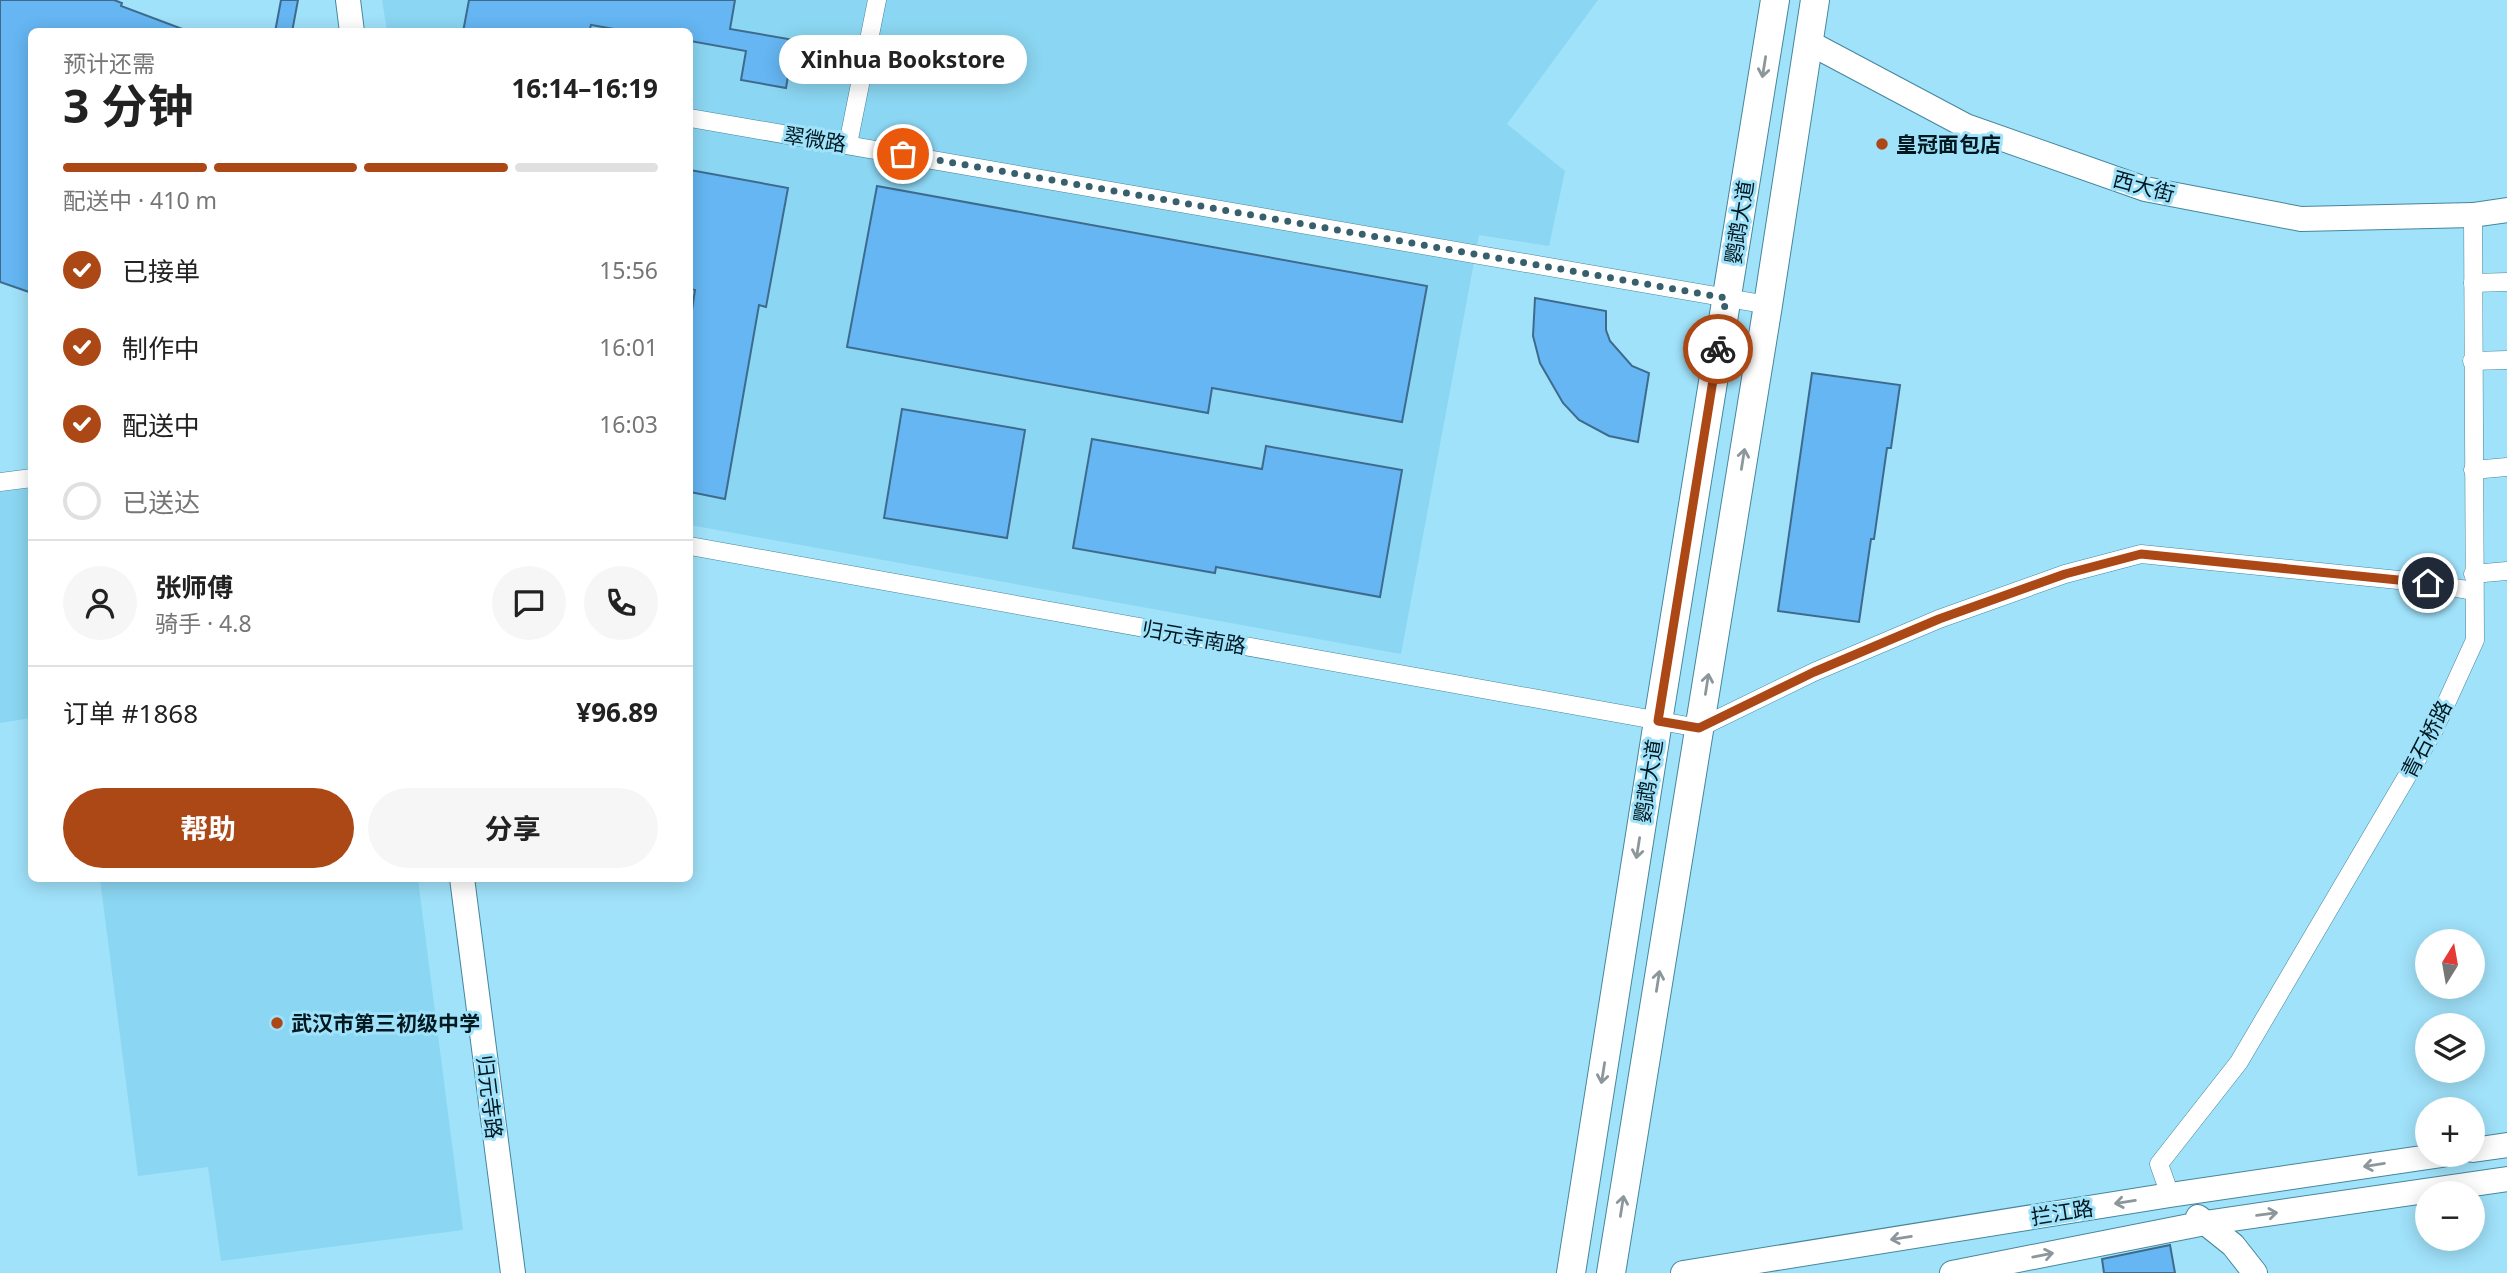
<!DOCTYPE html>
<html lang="zh">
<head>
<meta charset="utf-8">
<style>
	body { margin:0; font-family:"Noto Sans","Noto Sans SC",sans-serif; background:#f6f6f6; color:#222; height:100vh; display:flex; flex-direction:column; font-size:26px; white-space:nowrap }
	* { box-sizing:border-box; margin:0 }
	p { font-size:23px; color:#767676 }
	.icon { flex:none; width:38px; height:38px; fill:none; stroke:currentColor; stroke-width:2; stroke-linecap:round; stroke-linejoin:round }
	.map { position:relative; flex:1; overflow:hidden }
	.details { position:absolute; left:28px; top:28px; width:665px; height:854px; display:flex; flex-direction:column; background:#fff; border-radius:10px; box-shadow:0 4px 18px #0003 }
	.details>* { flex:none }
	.needle { width:46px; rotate:11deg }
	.controls { position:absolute; left:2415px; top:929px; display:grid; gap:14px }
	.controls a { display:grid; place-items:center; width:70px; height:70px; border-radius:50%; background:#fff; box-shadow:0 4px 18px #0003; font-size:35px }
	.pin { position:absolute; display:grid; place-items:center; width:60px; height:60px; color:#fff; margin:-30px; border:4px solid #fff; border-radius:50%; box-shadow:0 2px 7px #0007 }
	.courier { position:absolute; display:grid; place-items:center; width:70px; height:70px; margin:-35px; border:5px solid #ac4815; border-radius:50%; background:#fff; color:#222; box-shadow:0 2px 9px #0007 }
	.bubble { position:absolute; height:49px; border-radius:24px; background:#fff; box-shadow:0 4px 18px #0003; font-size:23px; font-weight:700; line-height:49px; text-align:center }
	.headline em { font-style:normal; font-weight:700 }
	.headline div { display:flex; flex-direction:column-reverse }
	.headline { display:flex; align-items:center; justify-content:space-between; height:119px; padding:0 35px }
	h1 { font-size:46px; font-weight:700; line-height:52px }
	.bar { display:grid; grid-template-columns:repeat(4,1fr); gap:10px 7px; align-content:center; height:84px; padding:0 35px }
	.bar i { height:9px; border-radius:5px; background:#e0e0e0 }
	.bar .on { background:#ac4815 }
	.bar p { grid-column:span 4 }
	.line { display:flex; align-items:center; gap:18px; padding:0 35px; border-top:2px solid #e0e0e0 }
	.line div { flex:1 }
	.round { display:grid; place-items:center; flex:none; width:74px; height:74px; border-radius:37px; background:#f6f6f6 }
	ol { padding:0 35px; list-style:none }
	li { display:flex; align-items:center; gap:21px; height:77px }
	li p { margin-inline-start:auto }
	li .icon { padding:7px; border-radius:50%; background:#ac4815; color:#fff; stroke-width:4 }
	li:last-child { color:#767676 }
	li i { width:38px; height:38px; border:4px solid #e0e0e0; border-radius:50% }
	.cta { display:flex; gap:14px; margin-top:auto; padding:14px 35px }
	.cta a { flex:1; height:80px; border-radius:42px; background:#ac4815; color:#fff; font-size:28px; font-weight:700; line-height:80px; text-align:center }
	.cta a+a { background:#f6f6f6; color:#222 }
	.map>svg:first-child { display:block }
	.built { fill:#8bd6f2 }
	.building { fill:#65b6f3; stroke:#3e6b8d; stroke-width:2 }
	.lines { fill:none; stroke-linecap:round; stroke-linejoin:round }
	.street-casing { stroke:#46869c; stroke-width:19 }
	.secondary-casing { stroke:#46869c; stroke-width:26 }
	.primary-casing { stroke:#46869c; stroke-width:30 }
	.street { stroke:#fff; stroke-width:18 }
	.secondary { stroke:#fff; stroke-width:24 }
	.primary { stroke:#fff; stroke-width:28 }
	.oneway { stroke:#8c979b }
	.done { stroke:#385f6c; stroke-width:7; stroke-dasharray:0 12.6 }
	.route { stroke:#ac4815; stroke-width:9 }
	.poi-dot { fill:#ac4815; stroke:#a0e2fa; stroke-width:2.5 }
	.labels { text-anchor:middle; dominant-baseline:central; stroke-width:6; stroke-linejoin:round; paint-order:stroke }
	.street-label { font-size:21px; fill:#001820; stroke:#a0e2fa }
	.poi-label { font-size:21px; font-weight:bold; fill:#001820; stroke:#a0e2fa; text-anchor:start }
</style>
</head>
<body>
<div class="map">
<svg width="2507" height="1273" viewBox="0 0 2507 1273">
	<rect width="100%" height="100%" fill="#a0e2fa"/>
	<!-- built -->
	<g class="built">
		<polygon points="382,0 1598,0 1507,124 1565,171 1549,246 1479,235 1401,654 690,525 690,32 387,31"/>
		<polygon points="31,488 31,718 0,723 0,492"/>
		<polygon points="100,879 418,879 463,1230 221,1261 208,1167 138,1176"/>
	</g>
	<!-- building -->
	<g class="building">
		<polygon points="0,0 114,0 122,3 121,6 185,30 32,32 32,293 0,282"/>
		<polygon points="281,0 298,0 292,32 275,32"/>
		<polygon points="469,0 735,0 730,29 794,40 786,88 741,80 746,51 690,41 690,32 631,32 591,25 589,32 463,32"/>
		<polygon points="690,170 788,188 766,307 759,305 725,499 690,492 690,323 695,290 690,289"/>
		<polygon points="877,186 1427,286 1402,422 1212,388 1208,413 847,347"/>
		<polygon points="1535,298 1606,311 1606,330 1610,341 1632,366 1649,373 1638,442 1609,436 1579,420 1563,403 1540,363 1533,336"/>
		<polygon points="1812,373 1900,385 1891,448 1887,448 1874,539 1871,539 1859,622 1778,611"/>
		<polygon points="902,409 1025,430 1007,538 884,518"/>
		<polygon points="1092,439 1262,469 1266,446 1402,470 1380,597 1216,567 1215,573 1073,548"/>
		<polygon points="2170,1245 2175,1273 2104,1273 2102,1259"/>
	</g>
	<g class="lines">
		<defs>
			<g id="street">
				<polyline points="690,118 1768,305"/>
				<polyline points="848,144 877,0"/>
				<polyline points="2473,283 2507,282"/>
				<polyline points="2472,361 2507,360"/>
				<polyline points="2473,470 2507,467"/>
				<polyline points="0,482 32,478"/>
				<polyline points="690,546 1699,728 1814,672 1939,619 2065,574 2141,554 2428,583 2473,591"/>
				<polyline points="2473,574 2507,571"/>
				<polyline points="2170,1195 2159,1164 2239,1062 2433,732 2475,640 2473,215"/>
			</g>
			<g id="secondary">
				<polyline points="348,0 352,32"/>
				<polyline points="1808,42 1966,126 2145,189 2301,219 2473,215 2507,210"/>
				<polyline points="462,878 513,1273"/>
				<polyline points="2473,1150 2507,1145"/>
				<polyline points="2198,1217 2233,1245 2255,1273"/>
				<polyline points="1683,1273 2170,1195 2442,1155"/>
				<polyline points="1952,1273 2205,1223 2507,1179"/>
			</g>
			<g id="primary">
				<polyline points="1571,1273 1658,721 1775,0"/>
				<polyline points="1611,1273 1768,305 1815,0"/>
			</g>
		</defs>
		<!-- street casing -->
		<use href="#street" class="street-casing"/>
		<!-- secondary casing -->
		<use href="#secondary" class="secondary-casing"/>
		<!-- primary casing -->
		<use href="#primary" class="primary-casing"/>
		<!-- street -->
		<use href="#street" class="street"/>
		<!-- secondary -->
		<use href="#secondary" class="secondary"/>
		<!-- primary -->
		<use href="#primary" class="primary"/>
	</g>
	<!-- one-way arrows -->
	<defs><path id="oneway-shaft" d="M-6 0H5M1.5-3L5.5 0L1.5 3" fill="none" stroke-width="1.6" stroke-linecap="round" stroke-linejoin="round" transform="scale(1.75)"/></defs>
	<g class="oneway">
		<use href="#oneway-shaft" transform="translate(1764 67) rotate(99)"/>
		<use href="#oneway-shaft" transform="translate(1743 459) rotate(-81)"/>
		<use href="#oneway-shaft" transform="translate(1707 684) rotate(-81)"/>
		<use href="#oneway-shaft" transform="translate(1638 848) rotate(99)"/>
		<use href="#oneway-shaft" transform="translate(1658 981) rotate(-81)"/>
		<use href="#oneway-shaft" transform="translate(1603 1073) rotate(99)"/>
		<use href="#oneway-shaft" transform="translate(2374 1165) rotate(171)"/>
		<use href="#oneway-shaft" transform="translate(2125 1202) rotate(171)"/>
		<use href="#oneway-shaft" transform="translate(1622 1206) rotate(-81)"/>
		<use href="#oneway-shaft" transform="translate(2267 1214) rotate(-8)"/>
		<use href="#oneway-shaft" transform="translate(1901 1238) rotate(171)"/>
		<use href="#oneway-shaft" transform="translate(2043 1255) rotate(-11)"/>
	</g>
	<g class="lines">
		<!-- done -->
		<polyline class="done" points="903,154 1726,298 1718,349"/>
		<!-- route -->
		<polyline class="route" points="1718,349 1658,721 1699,728 1814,672 1939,619 2065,574 2141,554 2428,583"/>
	</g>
	<!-- markers -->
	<g class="poi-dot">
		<circle cx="1882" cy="144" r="7"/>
		<circle cx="277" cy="1023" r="7"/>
	</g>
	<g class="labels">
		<!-- street labels -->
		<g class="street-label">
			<text transform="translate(815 139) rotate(9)">翠微路</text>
			<text transform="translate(2144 186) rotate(15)">西大街</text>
			<text transform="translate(1739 222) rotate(-81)">鹦鹉大道</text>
			<text transform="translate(1194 637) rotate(10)">归元寺南路</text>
			<text transform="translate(2426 739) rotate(-63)">青石桥路</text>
			<text transform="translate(1648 781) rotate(-81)">鹦鹉大道</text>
			<text transform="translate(490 1097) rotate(83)">归元寺路</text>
			<text transform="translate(2062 1212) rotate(-9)">拦江路</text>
		</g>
		<!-- poi labels -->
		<g class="poi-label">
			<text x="1896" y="144">皇冠面包店</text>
			<text x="291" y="1023">武汉市第三初级中学</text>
		</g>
	</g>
</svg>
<div class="controls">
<a><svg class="needle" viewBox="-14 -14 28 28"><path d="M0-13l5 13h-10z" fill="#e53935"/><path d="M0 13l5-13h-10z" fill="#767676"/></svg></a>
<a><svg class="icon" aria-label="layers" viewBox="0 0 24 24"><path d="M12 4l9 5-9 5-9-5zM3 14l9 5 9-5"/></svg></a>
<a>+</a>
<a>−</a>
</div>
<div class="pin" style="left:903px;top:154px;background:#ea580c"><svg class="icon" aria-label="bag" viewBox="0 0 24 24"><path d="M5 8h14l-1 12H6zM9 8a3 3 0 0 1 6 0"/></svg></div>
<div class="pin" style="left:2428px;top:583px;background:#1f2937"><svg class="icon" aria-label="home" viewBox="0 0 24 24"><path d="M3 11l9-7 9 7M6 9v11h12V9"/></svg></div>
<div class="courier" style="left:1718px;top:349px"><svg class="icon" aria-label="bike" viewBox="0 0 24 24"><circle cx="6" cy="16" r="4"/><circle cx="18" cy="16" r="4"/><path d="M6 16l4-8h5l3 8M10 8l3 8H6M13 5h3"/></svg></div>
<div class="bubble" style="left:779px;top:35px;width:248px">Xinhua Bookstore</div>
<section class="details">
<div class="headline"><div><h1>3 分钟</h1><p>预计还需</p></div><em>16:14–16:19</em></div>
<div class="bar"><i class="on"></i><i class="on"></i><i class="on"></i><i></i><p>配送中 · 410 m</p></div>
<ol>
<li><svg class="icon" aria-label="check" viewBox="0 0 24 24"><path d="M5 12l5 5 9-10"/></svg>已接单<p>15:56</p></li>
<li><svg class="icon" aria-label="check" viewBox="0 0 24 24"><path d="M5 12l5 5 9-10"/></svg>制作中<p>16:01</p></li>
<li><svg class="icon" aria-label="check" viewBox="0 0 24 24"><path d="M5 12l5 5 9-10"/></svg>配送中<p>16:03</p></li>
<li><i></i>已送达</li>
</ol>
<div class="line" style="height:126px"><a class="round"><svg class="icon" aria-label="person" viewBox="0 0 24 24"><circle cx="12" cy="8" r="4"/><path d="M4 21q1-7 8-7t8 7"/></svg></a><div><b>张师傅</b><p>骑手 · 4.8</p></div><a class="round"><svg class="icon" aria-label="chat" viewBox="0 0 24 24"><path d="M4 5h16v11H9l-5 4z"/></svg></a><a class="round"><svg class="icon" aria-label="phone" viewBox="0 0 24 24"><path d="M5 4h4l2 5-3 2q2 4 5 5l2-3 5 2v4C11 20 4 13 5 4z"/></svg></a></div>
<div class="line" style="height:91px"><div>订单 #1868</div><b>¥96.89</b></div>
<div class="cta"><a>帮助</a><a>分享</a></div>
</section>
</div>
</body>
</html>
